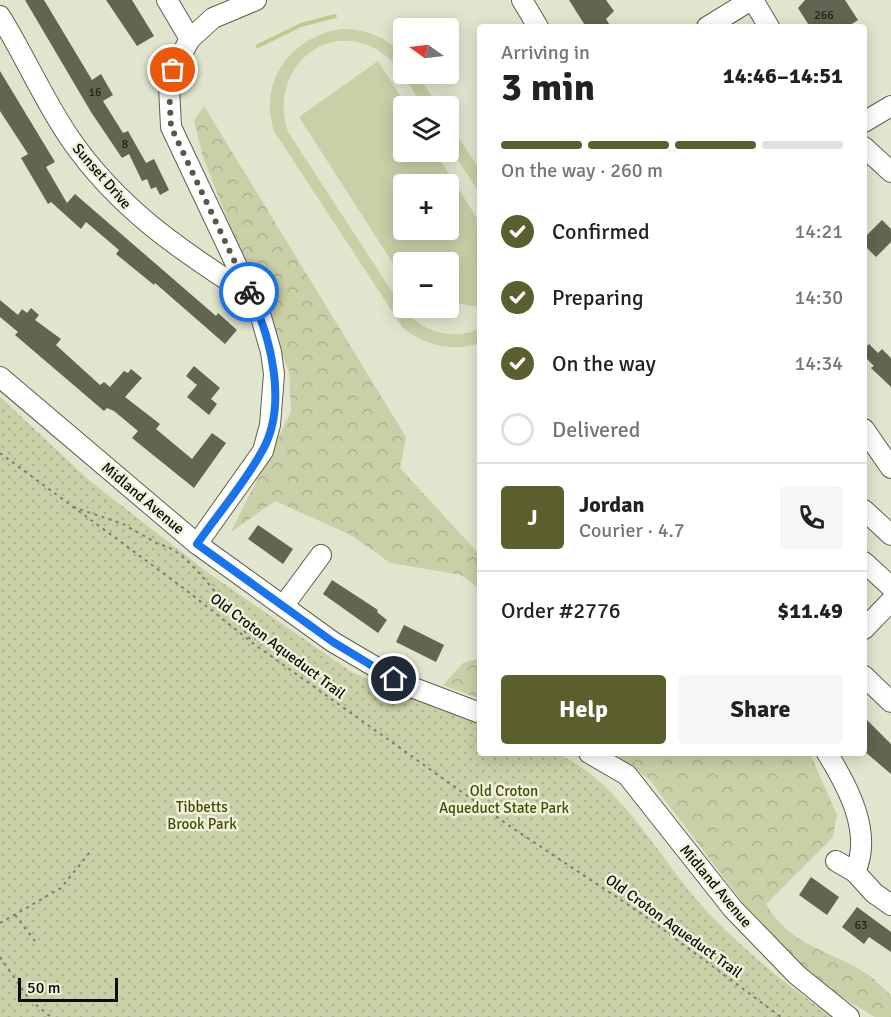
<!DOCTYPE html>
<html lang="en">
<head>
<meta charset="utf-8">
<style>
	body { margin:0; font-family:Signika,sans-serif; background:#f6f6f6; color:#222; height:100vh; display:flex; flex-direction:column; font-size:22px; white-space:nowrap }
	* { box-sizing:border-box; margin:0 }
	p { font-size:20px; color:#767676 }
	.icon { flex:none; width:33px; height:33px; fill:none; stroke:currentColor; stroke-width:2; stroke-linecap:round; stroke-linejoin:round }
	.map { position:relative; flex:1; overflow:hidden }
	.details { position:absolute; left:477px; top:24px; width:390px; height:732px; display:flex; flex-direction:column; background:#fff; border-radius:6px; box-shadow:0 3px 15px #0003 }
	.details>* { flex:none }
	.needle { width:39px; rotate:284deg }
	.fabs { position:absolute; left:393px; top:18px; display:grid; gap:12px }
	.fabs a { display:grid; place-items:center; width:66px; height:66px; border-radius:6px; background:#fff; box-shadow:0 3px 15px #0003; font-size:30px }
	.scale { position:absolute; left:18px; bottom:15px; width:100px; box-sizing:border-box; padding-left:6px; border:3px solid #0b0c06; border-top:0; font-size:16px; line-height:21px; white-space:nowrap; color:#0b0c06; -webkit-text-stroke:4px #eff2db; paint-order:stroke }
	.pin { position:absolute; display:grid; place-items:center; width:51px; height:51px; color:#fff; margin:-26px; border:3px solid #fff; border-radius:50%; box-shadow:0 2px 6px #0007 }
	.courier { position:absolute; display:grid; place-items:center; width:60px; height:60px; margin:-30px; border:4px solid #1a73e8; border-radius:50%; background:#fff; color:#222; box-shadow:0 2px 8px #0007 }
	.headline em { font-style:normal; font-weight:700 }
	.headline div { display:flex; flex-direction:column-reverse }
	.headline { display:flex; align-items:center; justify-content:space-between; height:102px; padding:0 24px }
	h1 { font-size:39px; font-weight:700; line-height:45px }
	.bar { display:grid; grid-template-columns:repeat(4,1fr); gap:9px 6px; align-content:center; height:72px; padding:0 24px }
	.bar i { height:8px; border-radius:4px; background:#e0e0e0 }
	.bar .current { background:#5b5f2d }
	.bar p { grid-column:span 4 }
	.line { display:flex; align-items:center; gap:15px; padding:0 24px; border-top:2px solid #e0e0e0 }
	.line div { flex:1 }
	.round { display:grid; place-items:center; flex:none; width:63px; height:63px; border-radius:6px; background:#f6f6f6 }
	ol { padding:0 24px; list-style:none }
	li { display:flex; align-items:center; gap:18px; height:66px }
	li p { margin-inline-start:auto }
	li .icon { padding:6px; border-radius:50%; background:#5b5f2d; color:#fff; stroke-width:4 }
	li:last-child { color:#767676 }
	li i { width:33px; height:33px; border:3px solid #e0e0e0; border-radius:50% }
	.primary-button { display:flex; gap:12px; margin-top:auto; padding:12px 24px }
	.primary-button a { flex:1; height:69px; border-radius:6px; background:#5b5f2d; color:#fff; font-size:24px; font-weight:700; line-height:69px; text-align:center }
	.primary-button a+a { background:#f6f6f6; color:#222 }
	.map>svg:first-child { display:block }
	.forest { fill:url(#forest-crowns) }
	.park { fill:url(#park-dots) }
	.pitch { fill:#cacfa7; fill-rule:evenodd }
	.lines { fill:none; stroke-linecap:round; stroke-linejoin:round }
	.stream { stroke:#c2c88b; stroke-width:4 }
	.building { fill:#626551 }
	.minor-casing { stroke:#5d5f4c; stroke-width:22 }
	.path { stroke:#7c7e6f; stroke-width:2; stroke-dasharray:3 4.5; stroke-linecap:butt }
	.minor { stroke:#fff; stroke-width:20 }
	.done { stroke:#56584c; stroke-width:6; stroke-dasharray:0 10.8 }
	.route { stroke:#1a73e8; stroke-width:8 }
	.labels { text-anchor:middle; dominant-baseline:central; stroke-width:5; stroke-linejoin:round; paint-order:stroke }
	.number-label { font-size:12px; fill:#212219 }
	.street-label { font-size:15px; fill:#0b0c06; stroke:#eff2db }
	.park-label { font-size:15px; fill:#474b00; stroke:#eff2db }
</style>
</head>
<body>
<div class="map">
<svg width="891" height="1017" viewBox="0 0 891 1017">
	<defs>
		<pattern id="forest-crowns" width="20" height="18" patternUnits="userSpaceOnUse" patternTransform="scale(1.5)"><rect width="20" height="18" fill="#cacfa7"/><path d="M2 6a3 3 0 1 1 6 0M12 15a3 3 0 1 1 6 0" fill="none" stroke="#acb18e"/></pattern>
		<pattern id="park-dots" width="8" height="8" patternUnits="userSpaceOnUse" patternTransform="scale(1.5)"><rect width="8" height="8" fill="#cacfa7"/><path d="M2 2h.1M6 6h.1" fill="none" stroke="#acb18e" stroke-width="1.8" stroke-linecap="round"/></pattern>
	</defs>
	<rect width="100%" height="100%" fill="#e2e5ce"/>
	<!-- forest -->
	<g class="forest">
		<polygon points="204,106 406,437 400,468 480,555 480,589 461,575 391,563 349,534 275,501 231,532 291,412 289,371 254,289 202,154 194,120"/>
		<polygon points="480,658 480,699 443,685 463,663"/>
		<path d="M613 753H810L837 815 833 837 766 904C791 948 833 950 870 976 877 981 884 989 891 995V1017H875L817 982 750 912 649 779Z"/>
	</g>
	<!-- park -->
	<path class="park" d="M0 397 90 481 207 572 353 673 480 723V753C497 753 544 749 557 754 622 780 665 870 713 918 750 955 790 988 833 1017H0Z"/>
	<!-- pitch -->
	<g class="pitch">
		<path d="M341 29C366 29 386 37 403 55L404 74H417L438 106H423C409 85 396 58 372 47 316 22 269 78 288 132L406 313C427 333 452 340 480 329V343C452 352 426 346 403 328L274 131C258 81 291 37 341 29Z"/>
		<path d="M378 61 407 106H404V152H435L480 223V307L449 302 448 262H404L403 279 299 117ZM448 184V230H404V184Z"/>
		<polygon points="448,122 480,170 480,194 449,146"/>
	</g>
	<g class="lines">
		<!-- stream -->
		<polyline class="stream" points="258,46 301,25 335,16"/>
	</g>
	<!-- building -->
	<g class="building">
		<polygon points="25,0 44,0 92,80 101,74 113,95 103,101 123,133 128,131 146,163 154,159 169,190 160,195 156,187 151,189 147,179 142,181 129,154 122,158 91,112"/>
		<polygon points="106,0 132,0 154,36 137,46"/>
		<polygon points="569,0 606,0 614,11 606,19 611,27 586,27"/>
		<polygon points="805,0 845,0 858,20 847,27 810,27 798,8"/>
		<polygon points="0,71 55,162 46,167 67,203 75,194 216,316 218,313 237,330 225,344 155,283 154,285 116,254 119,250 86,222 81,229 51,202 48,204 21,158 28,154 0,111"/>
		<polygon points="882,220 891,229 891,242 876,257 864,245 864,238"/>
		<polygon points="0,300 18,315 22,309 27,313 31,308 39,315 35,320 61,339 56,345 100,385 104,382 110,387 124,371 128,373 131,369 142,378 125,397 160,424 156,429 192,459 212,433 226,443 194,488 132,438 138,431 114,411 107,408 104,411 15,335 18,332 0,317"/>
		<polygon points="869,344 878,353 882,349 891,358 891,387 871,368 874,366 864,356 864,350"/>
		<polygon points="194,366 220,388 211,399 217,404 209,415 187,397 197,385 186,376"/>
		<polygon points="258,525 293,549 283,564 248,539"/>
		<polygon points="332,580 378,610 377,612 387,620 378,633 323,594"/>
		<polygon points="404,625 444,645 436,662 396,642"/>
		<polygon points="864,717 891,744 891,774 864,751"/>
		<polygon points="811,877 839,897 827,915 799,895"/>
		<polygon points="857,907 891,932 891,952 869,937 864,944 842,927"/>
	</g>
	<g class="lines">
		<defs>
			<g id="minor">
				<polyline points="167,0 190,39"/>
				<polyline points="522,0 538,27"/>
				<polyline points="753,0 769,27"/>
				<path d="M0 16C25 56 44 101 71 140 119 209 180 250 250 295"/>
				<polyline points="707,27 751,0"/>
				<polyline points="864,122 891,106"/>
				<polyline points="864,147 891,172"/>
				<polyline points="0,377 197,544 333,642 406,685 480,713"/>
				<polyline points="864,429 891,468"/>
				<polyline points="864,510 891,535"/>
				<polyline points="197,544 263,451 270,425 274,374 271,352 261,317 171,127 169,87 173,70 190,39 213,18 256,0"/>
				<polyline points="864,562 891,587"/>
				<polyline points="284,605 321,555"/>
				<polyline points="864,629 891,601"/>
				<polyline points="864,676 891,702"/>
				<polyline points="589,753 627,775 733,909 797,975 849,1017"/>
				<path d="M827 753C848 787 873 833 855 872L874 893 891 905"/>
				<polyline points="836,861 855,872"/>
			</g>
		</defs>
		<!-- minor casing -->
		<use href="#minor" class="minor-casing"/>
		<!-- path -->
		<g class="path">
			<polyline points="0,453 186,590 254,644 511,827 642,914 781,1017"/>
			<path d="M73 507 123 524 160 545C186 546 235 618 250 639"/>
			<polyline points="15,915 35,941"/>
			<polyline points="0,923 61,888 90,852"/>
			<polyline points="0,957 29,999 51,1017"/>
		</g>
		<!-- minor -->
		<use href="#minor" class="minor"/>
	</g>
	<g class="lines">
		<!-- done -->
		<polyline class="done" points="173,70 169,87 171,127 249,292"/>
		<!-- route -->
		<path class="route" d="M249 292C271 336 289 407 261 453 243 485 218 514 197 544L333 642 394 679"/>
	</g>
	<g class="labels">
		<!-- number labels -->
		<g class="number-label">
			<text x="824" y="15">266</text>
			<text x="95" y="92">16</text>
			<text x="125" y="144">8</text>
			<text x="861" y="925">63</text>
		</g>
		<!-- street labels -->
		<g class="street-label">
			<text transform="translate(102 176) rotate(49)">Sunset Drive</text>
			<text transform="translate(143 498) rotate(40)">Midland Avenue</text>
			<text transform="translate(278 646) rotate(37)">Old Croton Aqueduct Trail</text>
			<text transform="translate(716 886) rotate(50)">Midland Avenue</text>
			<text transform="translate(674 926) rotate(36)">Old Croton Aqueduct Trail</text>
		</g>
		<!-- park labels -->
		<g class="park-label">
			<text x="504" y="791">Old Croton<tspan x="504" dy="17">Aqueduct State Park</tspan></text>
			<text x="202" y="807">Tibbetts<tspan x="202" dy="17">Brook Park</tspan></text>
		</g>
	</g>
</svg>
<div class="fabs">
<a><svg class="needle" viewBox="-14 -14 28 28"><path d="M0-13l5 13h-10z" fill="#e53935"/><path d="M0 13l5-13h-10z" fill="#767676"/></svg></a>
<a><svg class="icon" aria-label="layers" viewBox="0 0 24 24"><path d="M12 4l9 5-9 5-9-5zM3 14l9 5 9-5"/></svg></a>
<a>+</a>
<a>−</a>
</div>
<div class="scale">50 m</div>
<div class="pin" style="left:173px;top:70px;background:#ea580c"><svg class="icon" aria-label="bag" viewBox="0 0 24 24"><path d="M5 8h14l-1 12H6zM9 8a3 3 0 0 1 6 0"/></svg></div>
<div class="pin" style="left:394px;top:679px;background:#1f2937"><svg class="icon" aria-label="home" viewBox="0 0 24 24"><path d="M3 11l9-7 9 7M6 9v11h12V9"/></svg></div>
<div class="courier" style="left:249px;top:292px"><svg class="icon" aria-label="bike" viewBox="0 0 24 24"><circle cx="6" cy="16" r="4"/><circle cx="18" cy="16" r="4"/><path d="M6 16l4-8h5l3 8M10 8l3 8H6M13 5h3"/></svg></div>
<section class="details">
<div class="headline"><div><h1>3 min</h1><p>Arriving in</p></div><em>14:46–14:51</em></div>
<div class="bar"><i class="current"></i><i class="current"></i><i class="current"></i><i></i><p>On the way · 260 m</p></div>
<ol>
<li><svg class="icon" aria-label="check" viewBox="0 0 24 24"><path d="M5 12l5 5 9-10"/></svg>Confirmed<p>14:21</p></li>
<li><svg class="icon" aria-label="check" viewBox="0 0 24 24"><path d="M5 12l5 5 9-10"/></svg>Preparing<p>14:30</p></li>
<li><svg class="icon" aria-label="check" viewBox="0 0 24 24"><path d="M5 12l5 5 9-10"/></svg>On the way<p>14:34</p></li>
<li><i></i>Delivered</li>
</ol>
<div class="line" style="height:108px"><b class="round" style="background:#5b5f2d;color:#fff">J</b><div><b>Jordan</b><p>Courier · 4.7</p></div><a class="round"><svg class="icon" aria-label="phone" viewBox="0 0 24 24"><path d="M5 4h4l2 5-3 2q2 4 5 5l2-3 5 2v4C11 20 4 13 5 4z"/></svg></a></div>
<div class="line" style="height:78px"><div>Order #2776</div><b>$11.49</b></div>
<div class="primary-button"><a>Help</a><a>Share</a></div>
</section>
</div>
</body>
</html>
